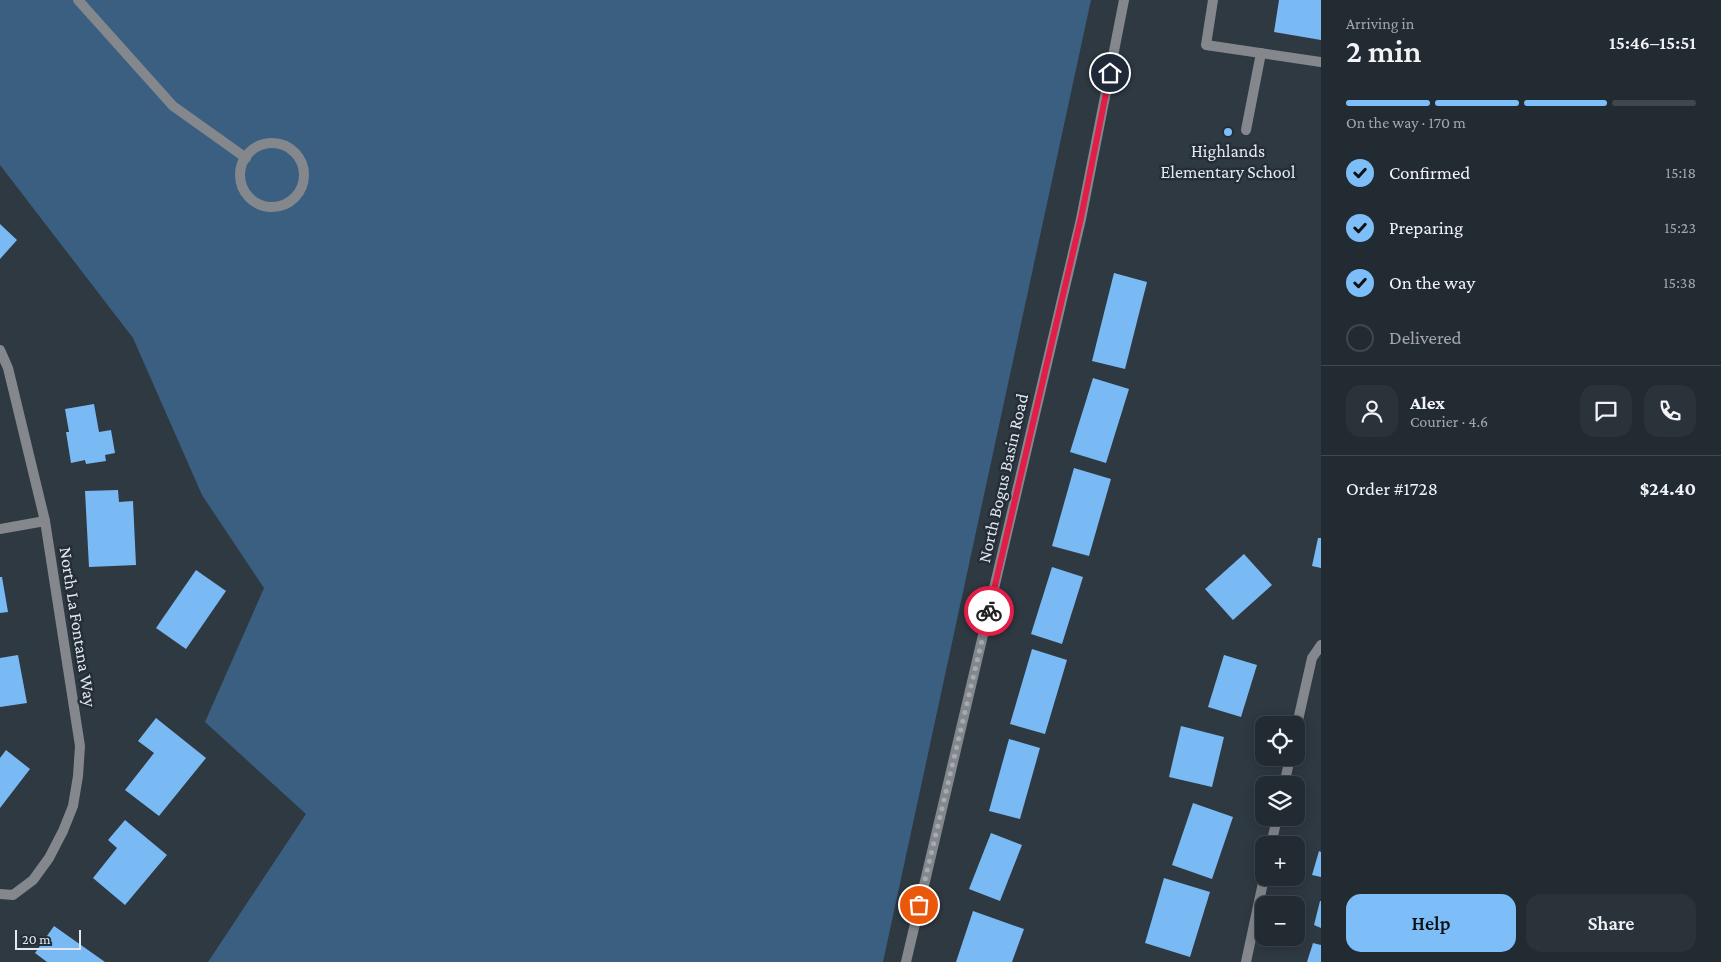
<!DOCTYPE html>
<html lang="en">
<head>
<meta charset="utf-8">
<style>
	body { margin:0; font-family:"Crimson Pro",serif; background:#2b333a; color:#f1f3f6; height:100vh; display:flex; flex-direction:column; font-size:19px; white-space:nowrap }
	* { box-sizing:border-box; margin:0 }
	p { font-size:16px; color:#a3a7ac }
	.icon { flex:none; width:28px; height:28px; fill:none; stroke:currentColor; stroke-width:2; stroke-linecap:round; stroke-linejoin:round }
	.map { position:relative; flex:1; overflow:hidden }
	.details { display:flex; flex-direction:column; background:#232b32; width:400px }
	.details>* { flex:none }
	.tools { position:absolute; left:1255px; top:716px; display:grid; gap:10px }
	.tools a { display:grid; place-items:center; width:50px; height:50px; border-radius:10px; background:#232b32; box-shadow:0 2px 12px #0003,0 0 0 1px #40474d; font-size:25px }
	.scale { position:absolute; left:15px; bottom:12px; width:66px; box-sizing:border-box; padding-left:5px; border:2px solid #e2e8ee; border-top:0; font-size:14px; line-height:18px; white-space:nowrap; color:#e2e8ee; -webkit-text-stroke:4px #252e37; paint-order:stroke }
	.pin { position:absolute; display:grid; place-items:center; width:42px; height:42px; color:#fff; margin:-21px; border:2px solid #fff; border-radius:50%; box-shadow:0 1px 5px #0007 }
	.courier { position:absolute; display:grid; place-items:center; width:50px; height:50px; margin:-25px; border:4px solid #e11d48; border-radius:50%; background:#fff; color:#222; box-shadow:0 1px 6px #0007 }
	.overview em { font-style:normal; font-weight:600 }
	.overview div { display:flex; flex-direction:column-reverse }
	.overview { display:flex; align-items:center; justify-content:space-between; height:85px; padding:0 25px }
	h1 { font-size:32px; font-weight:600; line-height:38px }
	.bar { display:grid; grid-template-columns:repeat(4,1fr); gap:8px 5px; align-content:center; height:60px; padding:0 25px }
	.bar i { height:6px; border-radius:4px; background:#40474d }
	.bar .on { background:#7dbef9 }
	.bar p { grid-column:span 4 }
	.line { display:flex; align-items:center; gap:12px; padding:0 25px; border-top:1px solid #40474d }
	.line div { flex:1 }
	.round { display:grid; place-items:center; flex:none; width:52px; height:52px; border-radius:15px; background:#2b333a }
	ol { padding:0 25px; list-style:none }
	li { display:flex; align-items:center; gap:15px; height:55px }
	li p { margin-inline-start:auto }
	li .icon { padding:5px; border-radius:50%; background:#7dbef9; color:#111; stroke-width:4 }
	li:last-child { color:#a3a7ac }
	li i { width:28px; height:28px; border:2px solid #40474d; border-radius:50% }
	.primary-button { display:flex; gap:10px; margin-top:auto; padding:10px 25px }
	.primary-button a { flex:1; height:58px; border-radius:15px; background:#7dbef9; color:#111; font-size:20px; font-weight:600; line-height:58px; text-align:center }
	.primary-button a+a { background:#2b333a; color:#f1f3f6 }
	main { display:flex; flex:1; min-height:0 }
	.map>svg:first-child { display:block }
	.green { fill:#3a5f81 }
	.building { fill:#79baf5 }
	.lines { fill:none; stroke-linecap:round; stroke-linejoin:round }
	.service { stroke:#84888d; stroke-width:10 }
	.minor { stroke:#84888d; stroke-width:10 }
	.tertiary { stroke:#84888d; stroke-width:10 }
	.done { stroke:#a3abb2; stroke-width:5; stroke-dasharray:0 9 }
	.route { stroke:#e11d48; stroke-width:6 }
	.poi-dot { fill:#7dbef9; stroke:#252e37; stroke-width:2 }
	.labels { text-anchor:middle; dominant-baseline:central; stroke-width:5; stroke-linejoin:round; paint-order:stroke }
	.poi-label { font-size:18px; fill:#e2e8ee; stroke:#252e37 }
	.street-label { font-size:18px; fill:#e2e8ee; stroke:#252e37 }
</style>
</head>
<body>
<main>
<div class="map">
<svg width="1321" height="962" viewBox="0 0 1321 962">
	<rect width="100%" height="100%" fill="#2f3942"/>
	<!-- green -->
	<polygon class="green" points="0,0 1091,0 883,962 208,962 306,814 205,722 264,588 202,495 133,338 0,165"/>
	<!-- building -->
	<g class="building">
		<polygon points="1279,0 1321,0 1321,40 1274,32"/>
		<polygon points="0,224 17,240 0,259"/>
		<polygon points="1114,273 1147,282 1125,369 1092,361"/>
		<polygon points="1093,378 1129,389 1106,463 1070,452"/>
		<polygon points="94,404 99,432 111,430 115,453 105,455 106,461 86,464 85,460 71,463 66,432 69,432 65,409"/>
		<polygon points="1074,468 1111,479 1089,556 1052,546"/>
		<polygon points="118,490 119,502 133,501 136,565 89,567 85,491"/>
		<polygon points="1318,538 1321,538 1321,568 1312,566"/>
		<polygon points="1244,554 1272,585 1233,620 1205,589"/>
		<polygon points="1052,567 1083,577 1062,644 1031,634"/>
		<polygon points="196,570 226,591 186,649 156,628"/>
		<polygon points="0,577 2,577 8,612 0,613"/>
		<polygon points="1032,649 1067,660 1045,734 1010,724"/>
		<polygon points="18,655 27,703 0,707 0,658"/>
		<polygon points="1224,655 1257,665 1241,717 1208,707"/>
		<polygon points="156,718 206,758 159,816 125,790 154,753 138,741"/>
		<polygon points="1181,726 1224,737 1212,787 1169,777"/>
		<polygon points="1009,739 1040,748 1020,819 989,811"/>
		<polygon points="6,750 30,769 0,808 0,758"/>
		<polygon points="1193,803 1233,817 1212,879 1172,865"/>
		<polygon points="125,820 167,855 125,905 93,878 117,848 108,840"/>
		<polygon points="991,833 1022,845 1000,901 969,889"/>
		<polygon points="1319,851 1321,852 1321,877 1312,875"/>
		<polygon points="1164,878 1210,892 1190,957 1145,943"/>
		<polygon points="1320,901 1321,901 1321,928 1314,925"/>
		<polygon points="973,911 1024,929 1012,962 956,962"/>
		<polygon points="54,926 105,962 47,962 35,953"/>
		<polygon points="1313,943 1321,945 1321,962 1307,962"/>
	</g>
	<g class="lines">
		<!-- service -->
		<g class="service">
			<polyline points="1213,0 1206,45 1321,62"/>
			<polyline points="1246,130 1261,53"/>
			<polyline points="218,138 246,158"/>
			<circle cx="272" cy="175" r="32"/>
		</g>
		<!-- minor -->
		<g class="minor">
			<polyline points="78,0 173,106 218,138"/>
			<polyline points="0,350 8,368 45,521 80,746 78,776 73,806 63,831 49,858 33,880 13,895 0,894"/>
			<polyline points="0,529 45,521"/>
			<polyline points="1296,729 1312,658 1321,645"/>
			<polyline points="1284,785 1290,758"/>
			<polyline points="1271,845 1277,818"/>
			<polyline points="1246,962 1264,878"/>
		</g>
		<!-- tertiary -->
		<polyline class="tertiary" points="906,962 1081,219 1124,0"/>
	</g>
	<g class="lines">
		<!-- done -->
		<polyline class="done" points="919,905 989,611"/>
		<!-- route -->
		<polyline class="route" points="989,611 1081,218 1110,73"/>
	</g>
	<!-- markers -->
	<circle class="poi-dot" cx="1228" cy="132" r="5"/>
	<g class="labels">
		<!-- poi labels -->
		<g class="poi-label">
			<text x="1228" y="151">Highlands<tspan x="1228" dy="21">Elementary School</tspan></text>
		</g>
		<!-- street labels -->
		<g class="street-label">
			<text transform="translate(1003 478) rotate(-77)">North Bogus Basin Road</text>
			<text transform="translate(78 627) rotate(81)">North La Fontana Way</text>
		</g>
	</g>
</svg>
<div class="tools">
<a><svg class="icon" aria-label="locate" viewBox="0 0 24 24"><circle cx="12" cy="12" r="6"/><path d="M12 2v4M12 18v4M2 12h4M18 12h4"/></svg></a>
<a><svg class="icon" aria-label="layers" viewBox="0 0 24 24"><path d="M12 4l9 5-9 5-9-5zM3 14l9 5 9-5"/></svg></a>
<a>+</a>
<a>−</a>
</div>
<div class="scale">20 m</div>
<div class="pin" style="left:919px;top:905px;background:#ea580c"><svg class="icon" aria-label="bag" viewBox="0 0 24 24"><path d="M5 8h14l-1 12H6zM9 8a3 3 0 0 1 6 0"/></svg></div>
<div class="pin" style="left:1110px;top:73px;background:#1f2937"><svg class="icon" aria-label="home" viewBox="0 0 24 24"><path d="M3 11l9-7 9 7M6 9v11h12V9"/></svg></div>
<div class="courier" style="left:989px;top:611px"><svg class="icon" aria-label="bike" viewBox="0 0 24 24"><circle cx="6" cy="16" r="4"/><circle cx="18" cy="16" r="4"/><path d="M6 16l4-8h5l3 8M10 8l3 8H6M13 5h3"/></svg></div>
</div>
<section class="details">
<div class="overview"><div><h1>2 min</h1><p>Arriving in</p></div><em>15:46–15:51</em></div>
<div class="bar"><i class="on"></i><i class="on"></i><i class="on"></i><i></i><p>On the way · 170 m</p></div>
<ol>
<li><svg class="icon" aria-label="check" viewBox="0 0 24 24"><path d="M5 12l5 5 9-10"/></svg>Confirmed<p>15:18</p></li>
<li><svg class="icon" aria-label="check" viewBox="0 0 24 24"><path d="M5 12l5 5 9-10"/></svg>Preparing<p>15:23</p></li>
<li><svg class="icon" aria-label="check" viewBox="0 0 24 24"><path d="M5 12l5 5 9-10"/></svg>On the way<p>15:38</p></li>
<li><i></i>Delivered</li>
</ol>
<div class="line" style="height:90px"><a class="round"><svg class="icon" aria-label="person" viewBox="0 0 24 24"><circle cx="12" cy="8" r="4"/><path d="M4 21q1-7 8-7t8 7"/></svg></a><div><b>Alex</b><p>Courier · 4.6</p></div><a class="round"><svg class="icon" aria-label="chat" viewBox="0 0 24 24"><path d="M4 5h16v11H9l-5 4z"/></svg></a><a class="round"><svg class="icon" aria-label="phone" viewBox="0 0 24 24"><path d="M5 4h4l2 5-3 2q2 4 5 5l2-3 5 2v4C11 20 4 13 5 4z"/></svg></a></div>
<div class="line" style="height:65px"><div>Order #1728</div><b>$24.40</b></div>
<div class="primary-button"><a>Help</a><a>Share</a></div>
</section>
</main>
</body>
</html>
